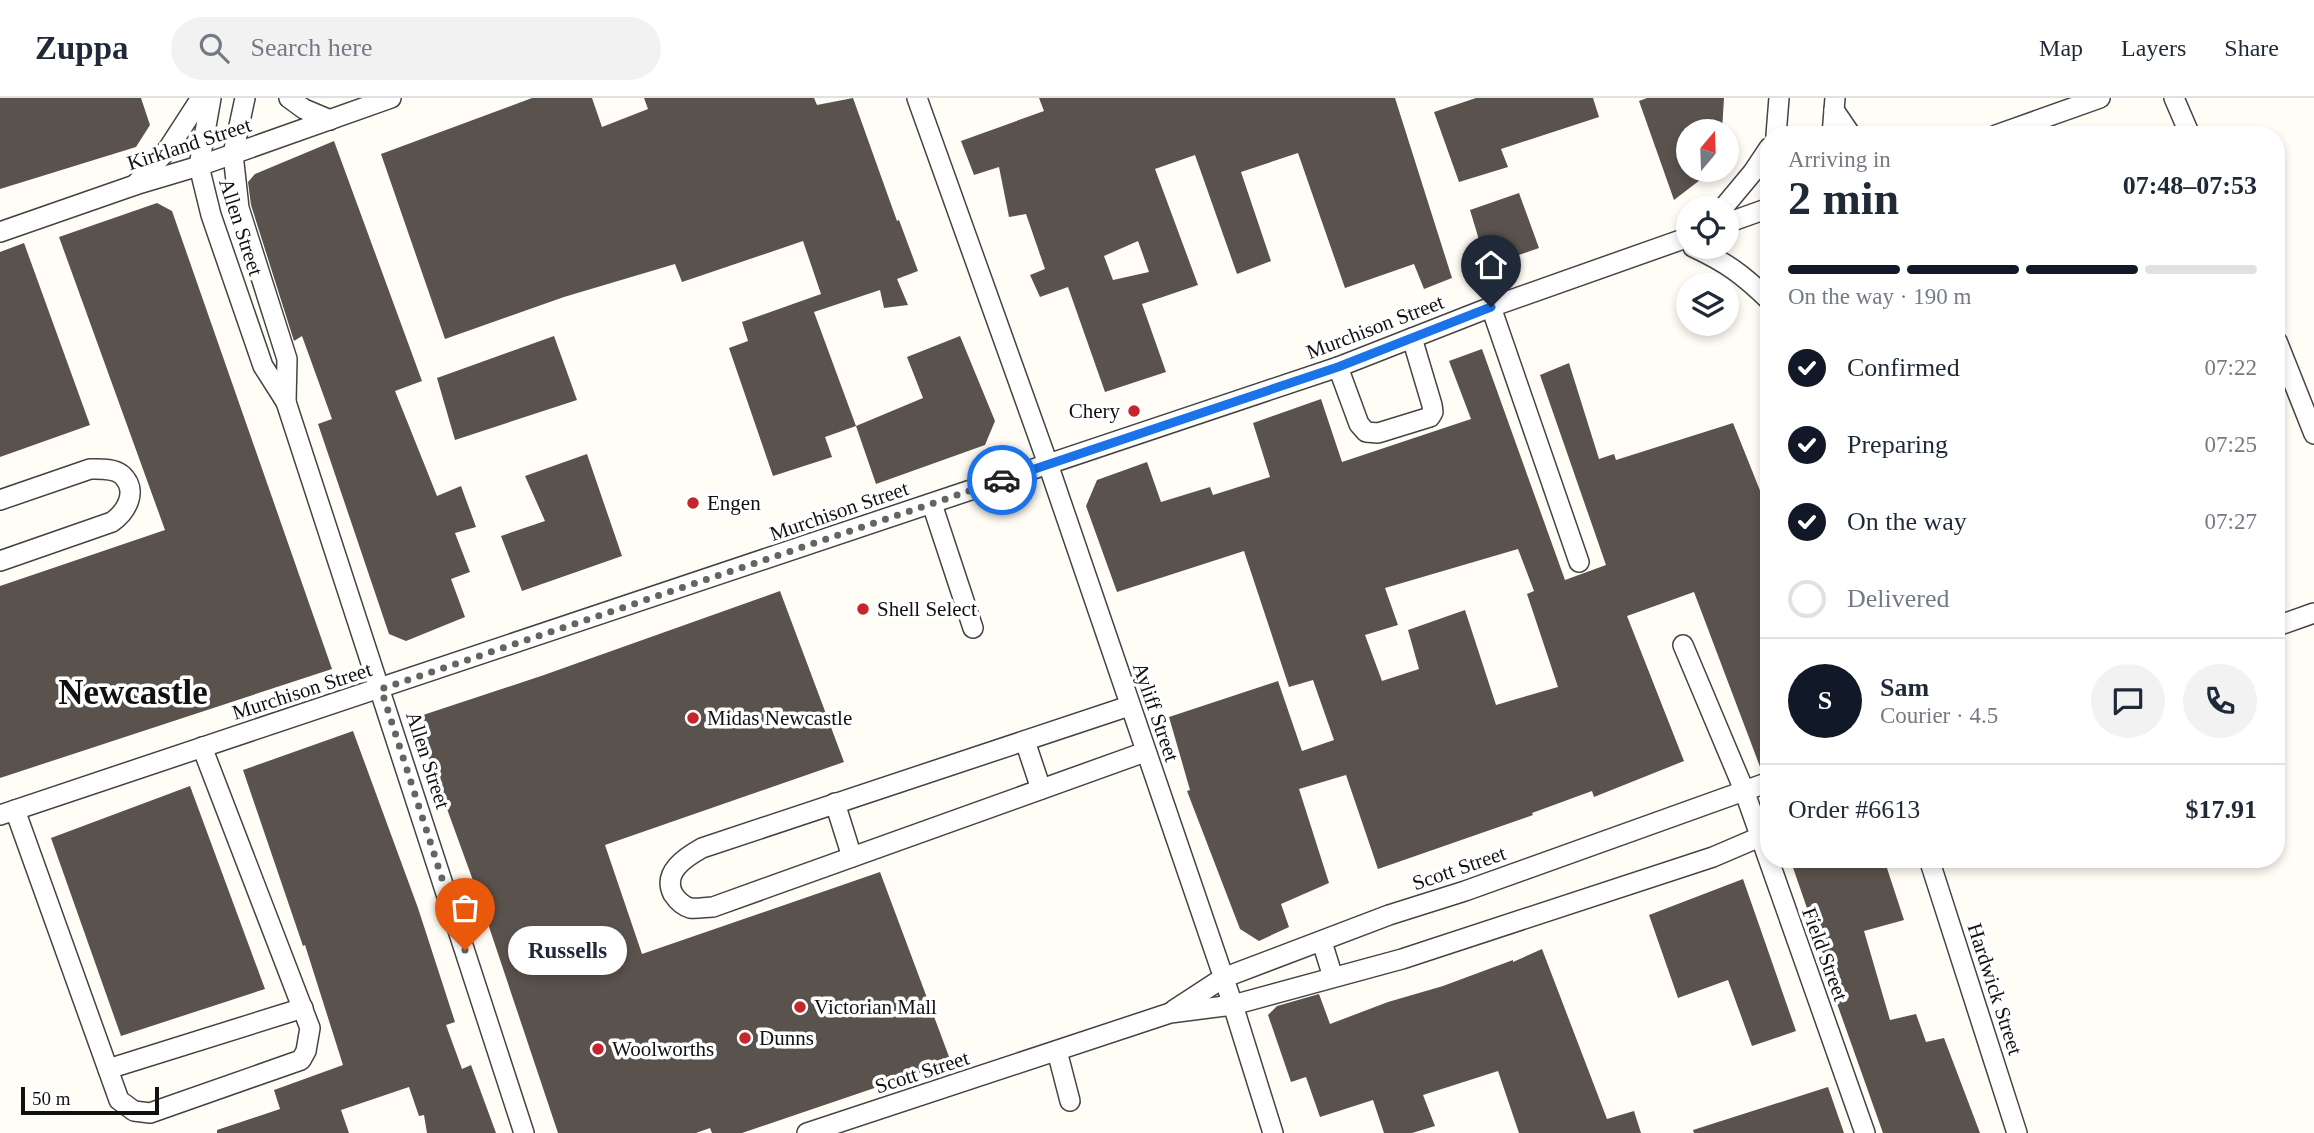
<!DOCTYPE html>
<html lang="en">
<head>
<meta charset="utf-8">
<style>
	body { margin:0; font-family:Georgia,serif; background:#f2f2f3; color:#1f2937; height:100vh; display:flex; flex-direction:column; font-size:26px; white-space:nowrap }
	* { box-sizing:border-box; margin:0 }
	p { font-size:23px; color:#747a83 }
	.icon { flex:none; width:38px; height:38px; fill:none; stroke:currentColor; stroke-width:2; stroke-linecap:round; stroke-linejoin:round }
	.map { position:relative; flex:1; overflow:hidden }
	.details { position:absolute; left:1760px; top:28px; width:525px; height:742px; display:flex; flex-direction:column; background:#fff; border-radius:28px; box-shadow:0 4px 10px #0003 }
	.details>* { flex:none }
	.needle { width:46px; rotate:19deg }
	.controls { position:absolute; left:1676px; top:21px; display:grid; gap:14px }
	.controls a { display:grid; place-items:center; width:63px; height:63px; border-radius:50%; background:#fff; box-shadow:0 4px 10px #0003; font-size:35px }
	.scale { position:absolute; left:21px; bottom:18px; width:138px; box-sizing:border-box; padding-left:7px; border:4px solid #111; border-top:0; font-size:19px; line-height:24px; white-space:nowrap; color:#111; -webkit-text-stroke:5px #fff; paint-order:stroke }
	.pin { position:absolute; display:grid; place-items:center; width:60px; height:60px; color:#fff; margin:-72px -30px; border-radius:50% 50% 50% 0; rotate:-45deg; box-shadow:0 0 7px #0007 }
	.pin .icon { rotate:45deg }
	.courier { position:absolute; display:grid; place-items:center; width:70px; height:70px; margin:-35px; border:5px solid #1a73e8; border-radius:50%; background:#fff; color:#222; box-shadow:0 2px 9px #0007 }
	.bubble { position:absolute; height:49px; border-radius:24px; background:#fff; box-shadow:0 4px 10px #0003; font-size:23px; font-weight:700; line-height:49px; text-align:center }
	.headline em { font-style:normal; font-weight:700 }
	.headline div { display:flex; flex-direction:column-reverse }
	.headline { display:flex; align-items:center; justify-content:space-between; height:119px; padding:0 28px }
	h1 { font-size:46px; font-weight:700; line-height:52px }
	.bar { display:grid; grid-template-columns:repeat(4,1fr); gap:10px 7px; align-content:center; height:84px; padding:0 28px }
	.bar i { height:9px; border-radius:5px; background:#e0e1e3 }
	.bar .selected { background:#111827 }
	.bar p { grid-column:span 4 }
	.line { display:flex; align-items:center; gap:18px; padding:0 28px; border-top:2px solid #e0e1e3 }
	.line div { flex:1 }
	.round { display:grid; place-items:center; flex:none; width:74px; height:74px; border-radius:37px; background:#f2f2f3 }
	ol { padding:0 28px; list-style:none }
	li { display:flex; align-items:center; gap:21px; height:77px }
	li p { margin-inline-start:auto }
	li .icon { padding:7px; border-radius:50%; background:#111827; color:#fff; stroke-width:4 }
	li:last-child { color:#747a83 }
	li i { width:38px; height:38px; border:4px solid #e0e1e3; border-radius:50% }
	header { display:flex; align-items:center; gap:42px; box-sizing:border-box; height:98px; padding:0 35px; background:#fff; border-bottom:2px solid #e0e1e3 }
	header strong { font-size:33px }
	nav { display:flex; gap:38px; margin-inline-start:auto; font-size:24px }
	.search { width:490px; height:63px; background:#f2f2f3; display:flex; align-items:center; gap:18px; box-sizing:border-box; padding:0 24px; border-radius:38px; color:#747a83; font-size:26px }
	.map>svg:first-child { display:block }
	.building { fill:#5a524d; fill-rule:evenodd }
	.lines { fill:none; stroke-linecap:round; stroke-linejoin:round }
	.minor-casing { stroke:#444; stroke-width:22 }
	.minor { stroke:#fff; stroke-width:19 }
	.done { stroke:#646461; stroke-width:7; stroke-dasharray:0 12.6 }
	.route { stroke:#1a73e8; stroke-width:9 }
	.poi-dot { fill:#c4262e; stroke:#fff; stroke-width:2.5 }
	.labels { text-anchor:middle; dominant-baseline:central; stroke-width:7; stroke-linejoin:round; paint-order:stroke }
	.street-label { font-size:21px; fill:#111; stroke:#fff }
	.poi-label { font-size:21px; fill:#111; stroke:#fff; text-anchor:start }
	.town-label { font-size:35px; font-weight:bold; fill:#111; stroke:#fff }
</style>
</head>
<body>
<header>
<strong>Zuppa</strong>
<div class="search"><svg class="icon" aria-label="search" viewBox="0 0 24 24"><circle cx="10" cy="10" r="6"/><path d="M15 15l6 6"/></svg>Search here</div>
<nav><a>Map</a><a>Layers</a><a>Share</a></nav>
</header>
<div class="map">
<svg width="2314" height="1035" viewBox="0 0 2314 1035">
	<rect width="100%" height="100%" fill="#fffdf5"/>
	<!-- building -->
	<g class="building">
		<polygon points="0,0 141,0 150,27 136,49 0,91"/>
		<polygon points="532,0 592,0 602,29 648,11 644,0 814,0 817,7 853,0 897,123 899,122 918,173 897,181 908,207 884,210 880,192 814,214 856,328 825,339 832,359 773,378 729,250 748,243 742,224 821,196 803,143 682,184 675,166 564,199 445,241 381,56"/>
		<path d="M1039 0H1395L1452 180 1424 191 1414 166 1345 190 1298 55 1241 74 1271 163 1237 176 1195 57 1155 71 1198 187 1142 206 1166 274 1105 294 1068 189 1040 199 1030 177 1045 171 1026 116 1009 119 999 69 974 77 961 43 1044 13ZM1138 143 1149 174 1113 182 1104 158Z"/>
		<polygon points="1476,0 1593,0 1599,19 1501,51 1508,69 1459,84 1434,14"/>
		<polygon points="1647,0 1724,0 1722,33 1689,33 1689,72 1713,72 1674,102 1639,3"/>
		<polygon points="334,43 422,283 395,293 437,398 461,388 476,429 455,435 470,474 451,481 465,519 406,543 389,536 318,326 332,321 302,238 294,243 251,107 248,84 255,76"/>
		<polygon points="1519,95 1539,150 1487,168 1470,112"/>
		<polygon points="157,105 172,113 332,571 0,680 0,488 165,432 59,139"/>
		<polygon points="24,145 90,327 0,359 0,154"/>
		<polygon points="554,238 577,302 455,342 437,280"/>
		<polygon points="960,238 995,323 985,347 876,386 856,328 923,300 907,259"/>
		<path d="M1482 251 1565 482 1606 467 1540 277 1569 265 1599 361 1614 356 1616 362 1733 325 1763 400 1761 401 1769 424V672L1762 674 1694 494 1627 518 1684 663 1594 699 1592 693 1532 715 1533 717 1378 771 1346 677 1299 691 1329 785 1281 806 1289 829 1259 843 1240 831 1187 693 1190 692 1169 619 1278 583 1302 653 1334 642 1313 582 1289 589 1244 453 1117 494 1086 408 1097 382 1147 364 1161 404 1210 389 1213 397 1270 379 1253 325 1321 301 1342 364 1471 321 1449 263ZM1518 451 1534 493 1527 496 1558 589 1496 607 1465 512 1408 532 1419 571 1382 583 1365 537 1398 527 1385 490Z"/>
		<polygon points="587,356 622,458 522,493 501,438 545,423 525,378"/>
		<polygon points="780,493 844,664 605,747 642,856 880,774 951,964 742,1035 712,1035 710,1030 696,1035 558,1035 479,799 414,620 544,577"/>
		<polygon points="353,633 418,810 455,924 446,927 462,971 471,967 496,1035 427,1035 424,1017 419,1018 409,989 341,1012 349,1035 217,1035 217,1032 280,1011 274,992 343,967 305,847 303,848 243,672"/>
		<polygon points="190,688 265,891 121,938 51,740"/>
		<polygon points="1790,761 1884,761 1904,822 1864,833 1890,922 1916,916 1926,944 1944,940 1980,1035 1883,1035 1824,869 1827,868"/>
		<polygon points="1743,781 1796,933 1752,948 1728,882 1678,900 1649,817"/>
		<polygon points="1542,851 1607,1021 1634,1013 1641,1035 1519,1035 1498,973 1423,997 1435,1028 1412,1035 1384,1035 1373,1002 1320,1019 1306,979 1291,984 1268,917 1277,908 1319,896 1330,926 1388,904 1443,888 1513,862 1513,864"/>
		<polygon points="1828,989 1844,1035 1694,1035 1693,1032"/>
	</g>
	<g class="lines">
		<defs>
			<g id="minor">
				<polyline points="211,0 199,68 211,117 263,268 286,304 524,1035"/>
				<polyline points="245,0 233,56 239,110 287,261 286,304"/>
				<polyline points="289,0 304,11 330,22"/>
				<polyline points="917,0 1048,366 1233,907 1273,1035"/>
				<polyline points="2174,0 2190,37"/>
				<polyline points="1834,12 1851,37"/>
				<polyline points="1776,37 1779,0"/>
				<polyline points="1832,37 1835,0"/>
				<polyline points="1996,37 2100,0"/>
				<polyline points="135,87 168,51 201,0"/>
				<polyline points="1723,110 1753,74 1769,50"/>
				<polyline points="1727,125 1769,110"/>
				<polyline points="0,134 135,87 199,68 391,0"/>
				<path d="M1693 149C1727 165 1742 176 1769 202"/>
				<polyline points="1491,209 1579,464"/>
				<polyline points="2277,243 2314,336"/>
				<polyline points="1338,269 1359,326 1366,334 1378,335 1430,319 1433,314 1432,307 1412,240"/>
				<path d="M0 402 90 371C100 371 114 370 122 377 139 393 126 414 112 424L0 463"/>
				<polyline points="932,406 973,530"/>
				<polyline points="2277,528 2314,515"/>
				<polyline points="1683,547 1744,692 1865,1035"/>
				<path d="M1129 608 702 750C686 759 662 774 673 796 677 802 683 808 690 810 697 811 706 809 713 809L1145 654"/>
				<polyline points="1025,643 1041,691"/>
				<polyline points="835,705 852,759"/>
				<polyline points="15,712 119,1002 134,1013 150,1015 301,962 306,953 310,930 202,649"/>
				<polyline points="0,717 1338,269 1491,209 1689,139"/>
				<polyline points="1929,761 2017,1035"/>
				<polyline points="1322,844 1333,879"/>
				<polyline points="1174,912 1223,880 1389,817 1465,793 1769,684"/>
				<polyline points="1057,953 1070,1003"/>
				<polyline points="108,971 303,910"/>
				<polyline points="807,1035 1170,915 1233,907 1402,861 1713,759 1769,735"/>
			</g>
		</defs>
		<!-- minor casing -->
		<use href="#minor" class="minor-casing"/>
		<!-- minor -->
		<use href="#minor" class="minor"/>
	</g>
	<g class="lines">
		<!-- done -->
		<polyline class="done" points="465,852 381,591 1002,382"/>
		<!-- route -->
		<polyline class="route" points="1002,382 1338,269 1491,209"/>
	</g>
	<!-- markers -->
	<g class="poi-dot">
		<circle cx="1134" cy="313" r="7"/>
		<circle cx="693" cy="405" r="7"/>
		<circle cx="863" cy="511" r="7"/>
		<circle cx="693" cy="620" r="7"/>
		<circle cx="800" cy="909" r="7"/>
		<circle cx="745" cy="940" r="7"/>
		<circle cx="598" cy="951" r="7"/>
	</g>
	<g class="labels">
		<!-- street labels -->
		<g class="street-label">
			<text transform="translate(189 46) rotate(-18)">Kirkland Street</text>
			<text transform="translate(241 129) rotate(72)">Allen Street</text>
			<text transform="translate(1375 229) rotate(-21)">Murchison Street</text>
			<text transform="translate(839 413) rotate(-19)">Murchison Street</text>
			<text transform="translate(302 593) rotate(-18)">Murchison Street</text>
			<text transform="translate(1156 614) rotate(71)">Ayliff Street</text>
			<text transform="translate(428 662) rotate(72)">Allen Street</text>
			<text transform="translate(1459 770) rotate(-19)">Scott Street</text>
			<text transform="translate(1825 856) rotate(70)">Field Street</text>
			<text transform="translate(1995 891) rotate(72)">Hardwick Street</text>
			<text transform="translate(922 974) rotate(-18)">Scott Street</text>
		</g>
		<!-- poi labels -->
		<g class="poi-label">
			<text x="1120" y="313" text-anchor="end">Chery</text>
			<text x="707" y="405">Engen</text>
			<text x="877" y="511">Shell Select</text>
			<text x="707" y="620">Midas Newcastle</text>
			<text x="814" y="909">Victorian Mall</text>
			<text x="759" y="940">Dunns</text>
			<text x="612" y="951">Woolworths</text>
		</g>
		<!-- town labels -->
		<g class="town-label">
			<text x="133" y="594">Newcastle</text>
		</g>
	</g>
</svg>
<div class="controls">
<a><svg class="needle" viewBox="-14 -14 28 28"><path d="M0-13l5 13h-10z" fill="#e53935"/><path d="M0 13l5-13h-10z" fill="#747a83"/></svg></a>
<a><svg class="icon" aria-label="locate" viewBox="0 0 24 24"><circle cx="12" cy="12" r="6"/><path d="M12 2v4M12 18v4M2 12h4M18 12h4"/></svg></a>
<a><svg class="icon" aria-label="layers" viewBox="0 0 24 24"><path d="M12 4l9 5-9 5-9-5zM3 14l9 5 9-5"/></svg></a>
</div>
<div class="scale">50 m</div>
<div class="pin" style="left:465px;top:852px;background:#ea580c"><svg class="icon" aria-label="bag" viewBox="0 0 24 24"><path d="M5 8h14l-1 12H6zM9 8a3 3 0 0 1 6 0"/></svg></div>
<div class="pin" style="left:1491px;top:209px;background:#1f2937"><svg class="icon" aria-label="home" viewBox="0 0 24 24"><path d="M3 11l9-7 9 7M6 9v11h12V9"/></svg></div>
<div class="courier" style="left:1002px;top:382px"><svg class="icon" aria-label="car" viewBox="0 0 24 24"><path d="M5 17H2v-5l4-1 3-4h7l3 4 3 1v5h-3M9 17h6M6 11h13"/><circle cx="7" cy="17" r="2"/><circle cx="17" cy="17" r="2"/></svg></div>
<div class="bubble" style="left:508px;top:828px;width:119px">Russells</div>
<section class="details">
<div class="headline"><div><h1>2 min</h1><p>Arriving in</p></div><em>07:48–07:53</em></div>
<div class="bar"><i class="selected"></i><i class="selected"></i><i class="selected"></i><i></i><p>On the way · 190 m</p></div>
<ol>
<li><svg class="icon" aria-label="check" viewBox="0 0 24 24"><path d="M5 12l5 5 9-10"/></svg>Confirmed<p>07:22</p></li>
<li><svg class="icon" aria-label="check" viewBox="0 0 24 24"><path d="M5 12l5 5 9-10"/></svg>Preparing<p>07:25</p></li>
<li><svg class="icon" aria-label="check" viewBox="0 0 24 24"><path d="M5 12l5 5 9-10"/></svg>On the way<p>07:27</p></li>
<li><i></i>Delivered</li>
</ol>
<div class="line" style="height:126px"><b class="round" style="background:#111827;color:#fff">S</b><div><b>Sam</b><p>Courier · 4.5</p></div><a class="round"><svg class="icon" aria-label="chat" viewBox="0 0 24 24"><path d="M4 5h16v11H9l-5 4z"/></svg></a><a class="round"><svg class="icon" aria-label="phone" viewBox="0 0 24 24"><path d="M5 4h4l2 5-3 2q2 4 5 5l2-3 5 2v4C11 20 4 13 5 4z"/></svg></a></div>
<div class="line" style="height:91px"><div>Order #6613</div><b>$17.91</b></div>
</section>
</div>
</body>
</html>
